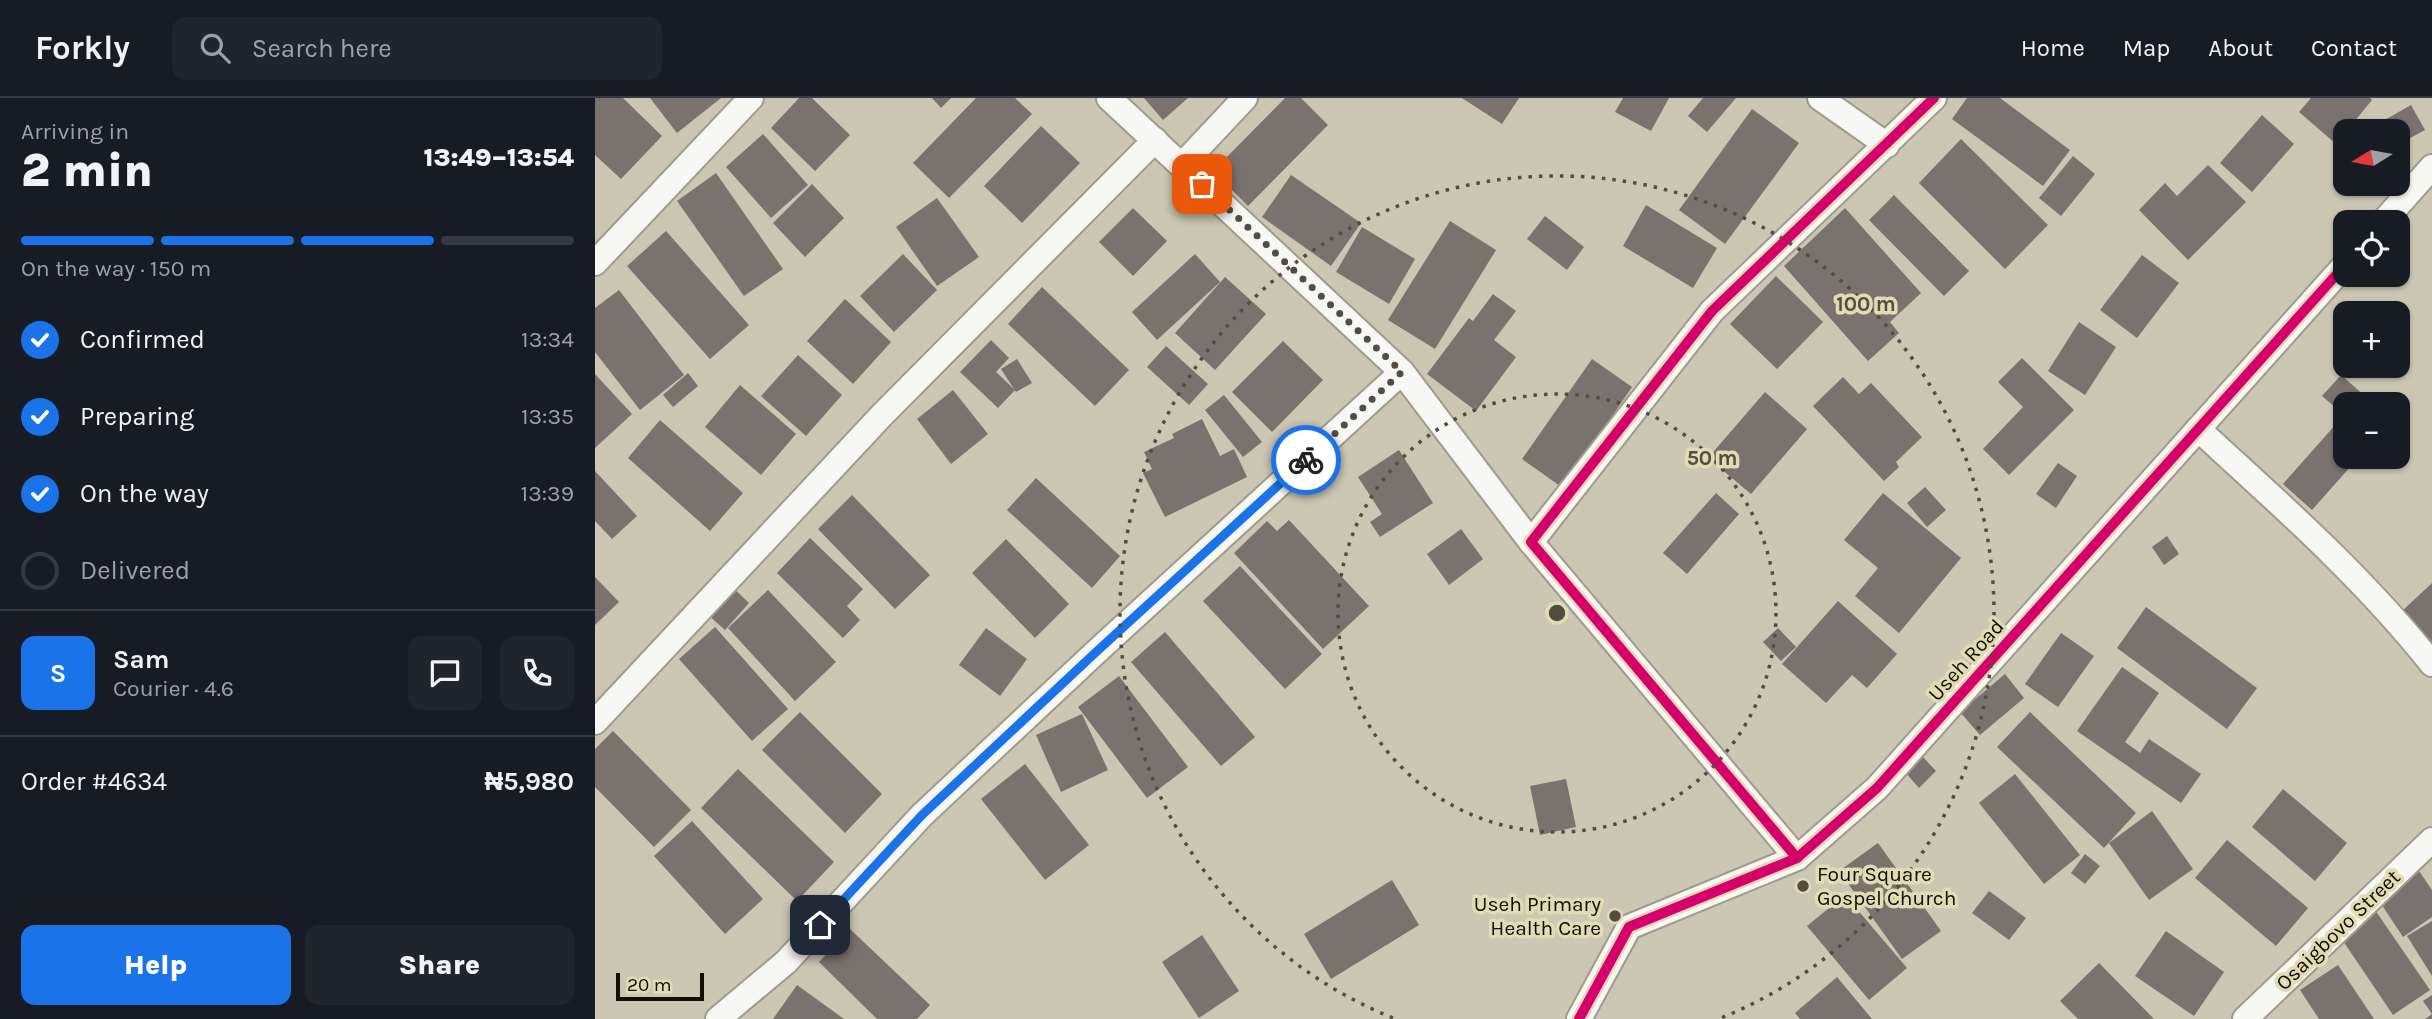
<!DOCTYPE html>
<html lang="en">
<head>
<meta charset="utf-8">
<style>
	body { margin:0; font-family:Karla,sans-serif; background:#20242c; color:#f1f3f6; height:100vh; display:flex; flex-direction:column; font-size:26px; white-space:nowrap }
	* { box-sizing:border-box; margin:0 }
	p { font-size:23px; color:#9ea1a6 }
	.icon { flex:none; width:38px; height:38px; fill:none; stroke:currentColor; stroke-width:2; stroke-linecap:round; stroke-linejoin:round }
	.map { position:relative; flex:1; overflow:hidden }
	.side { display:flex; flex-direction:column; background:#171b24; width:595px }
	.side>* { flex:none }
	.needle { width:46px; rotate:259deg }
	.buttons { position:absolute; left:1738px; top:21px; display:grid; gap:14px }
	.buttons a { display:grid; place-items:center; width:77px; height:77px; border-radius:14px; background:#171b24; box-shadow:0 2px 5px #0004; font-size:35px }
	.scale { position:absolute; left:21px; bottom:18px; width:88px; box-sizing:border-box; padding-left:7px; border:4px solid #100d02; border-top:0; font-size:19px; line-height:24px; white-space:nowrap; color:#100d02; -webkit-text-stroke:5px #e2dbb6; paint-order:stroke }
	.pin { position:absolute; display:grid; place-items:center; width:60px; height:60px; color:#fff; margin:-30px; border-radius:14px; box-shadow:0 4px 10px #0006 }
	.courier { position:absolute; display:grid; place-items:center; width:70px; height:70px; margin:-35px; border:5px solid #1a73e8; border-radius:50%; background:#fff; color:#222; box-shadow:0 2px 9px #0007 }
	.head em { font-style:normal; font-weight:800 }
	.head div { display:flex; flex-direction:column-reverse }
	.head { display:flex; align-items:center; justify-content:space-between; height:119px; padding:0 21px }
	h1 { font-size:46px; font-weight:800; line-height:52px }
	.bar { display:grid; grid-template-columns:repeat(4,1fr); gap:10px 7px; align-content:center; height:84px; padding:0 21px }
	.bar i { height:9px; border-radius:5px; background:#363941 }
	.bar .on { background:#1a73e8 }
	.bar p { grid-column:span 4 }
	.line { display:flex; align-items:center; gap:18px; padding:0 21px; border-top:2px solid #363941 }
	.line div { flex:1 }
	.round { display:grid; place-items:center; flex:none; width:74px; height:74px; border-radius:14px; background:#20242c }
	ol { padding:0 21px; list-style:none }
	li { display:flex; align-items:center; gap:21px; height:77px }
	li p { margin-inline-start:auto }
	li .icon { padding:7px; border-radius:50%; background:#1a73e8; color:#fff; stroke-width:4 }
	li:last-child { color:#9ea1a6 }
	li i { width:38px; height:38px; border:4px solid #363941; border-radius:50% }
	.button { display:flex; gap:14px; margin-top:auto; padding:14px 21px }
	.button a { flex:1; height:80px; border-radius:14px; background:#1a73e8; color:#fff; font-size:28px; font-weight:800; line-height:80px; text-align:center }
	.button a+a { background:#20242c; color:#f1f3f6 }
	header { display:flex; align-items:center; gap:42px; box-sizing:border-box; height:98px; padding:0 35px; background:#171b24; border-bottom:2px solid #363941 }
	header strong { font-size:33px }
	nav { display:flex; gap:38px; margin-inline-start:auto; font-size:24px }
	.search { width:490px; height:63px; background:#20242c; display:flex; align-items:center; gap:18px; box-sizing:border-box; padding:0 24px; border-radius:14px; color:#9ea1a6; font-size:26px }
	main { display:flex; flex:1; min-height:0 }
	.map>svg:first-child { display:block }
	.building { fill:#7a726d }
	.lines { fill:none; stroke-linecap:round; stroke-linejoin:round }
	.minor-casing { stroke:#9e9b8b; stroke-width:28 }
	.minor { stroke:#f7f7f4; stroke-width:24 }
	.cycleway-casing { stroke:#e2dbb6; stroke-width:15 }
	.cycleway { stroke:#d6006c; stroke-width:10 }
	.done { stroke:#514e40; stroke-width:7; stroke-dasharray:0 12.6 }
	.route { stroke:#1a73e8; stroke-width:9 }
	.ring { fill:none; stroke:#514e40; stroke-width:3.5; stroke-dasharray:3.5 7 }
	.poi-dot { fill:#514e40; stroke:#e2dbb6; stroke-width:2.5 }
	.labels { text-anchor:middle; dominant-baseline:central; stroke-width:7; stroke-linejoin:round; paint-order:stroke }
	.street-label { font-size:21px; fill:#100d02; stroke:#e2dbb6 }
	.poi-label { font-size:21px; fill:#100d02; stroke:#e2dbb6; text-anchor:start }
	.centre { fill:#514e40; stroke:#e2dbb6; stroke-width:3.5 }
	.ring-label { font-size:21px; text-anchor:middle; font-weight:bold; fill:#514e40; stroke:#e2dbb6; stroke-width:7; stroke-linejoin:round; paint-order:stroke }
</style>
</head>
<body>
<header>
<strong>Forkly</strong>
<div class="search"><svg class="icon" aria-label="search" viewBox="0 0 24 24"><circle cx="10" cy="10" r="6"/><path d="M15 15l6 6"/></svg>Search here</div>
<nav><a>Home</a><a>Map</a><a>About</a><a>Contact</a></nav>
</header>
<main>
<section class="side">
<div class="head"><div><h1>2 min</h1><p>Arriving in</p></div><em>13:49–13:54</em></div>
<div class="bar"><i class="on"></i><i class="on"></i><i class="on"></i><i></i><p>On the way · 150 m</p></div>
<ol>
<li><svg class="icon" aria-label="check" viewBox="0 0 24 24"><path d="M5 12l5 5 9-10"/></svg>Confirmed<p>13:34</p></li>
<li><svg class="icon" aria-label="check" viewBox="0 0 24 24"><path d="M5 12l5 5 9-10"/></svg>Preparing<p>13:35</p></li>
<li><svg class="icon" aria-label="check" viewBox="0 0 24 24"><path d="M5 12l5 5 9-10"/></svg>On the way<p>13:39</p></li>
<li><i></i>Delivered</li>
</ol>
<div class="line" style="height:126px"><b class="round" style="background:#1a73e8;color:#fff">S</b><div><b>Sam</b><p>Courier · 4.6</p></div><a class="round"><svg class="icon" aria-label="chat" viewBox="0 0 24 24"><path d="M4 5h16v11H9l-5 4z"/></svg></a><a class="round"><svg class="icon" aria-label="phone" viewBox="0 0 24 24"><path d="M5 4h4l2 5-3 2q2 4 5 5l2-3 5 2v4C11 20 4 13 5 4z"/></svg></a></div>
<div class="line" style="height:91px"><div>Order #4634</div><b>₦5,980</b></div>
<div class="button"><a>Help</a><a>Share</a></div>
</section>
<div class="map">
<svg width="1837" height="921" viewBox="0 0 1837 921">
	<rect width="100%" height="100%" fill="#cbc7b3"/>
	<!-- building -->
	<g class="building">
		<polygon points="0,0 28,0 67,38 26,81 0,57"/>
		<polygon points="55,0 126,0 82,35"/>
		<polygon points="204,0 217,0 255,37 220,73 176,30"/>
		<polygon points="337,0 356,0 346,10"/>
		<polygon points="381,0 420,0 437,16 354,100 318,65"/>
		<polygon points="549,0 593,0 568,22"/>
		<polygon points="690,0 706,0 733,27 653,108 618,73"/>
		<polygon points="867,0 924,0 907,26"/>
		<polygon points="1028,0 1074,0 1056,33 1020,14"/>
		<polygon points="1108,0 1141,0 1112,34 1093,18"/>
		<polygon points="1372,0 1405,0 1475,52 1448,88 1357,21"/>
		<polygon points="1716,0 1775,0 1777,2 1741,46 1704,14"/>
		<polygon points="1816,7 1830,32 1802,47 1802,33 1785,33 1781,27"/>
		<polygon points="1157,11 1204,45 1130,146 1084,112"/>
		<polygon points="1667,17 1699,46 1657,94 1625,65"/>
		<polygon points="446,28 485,65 427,125 389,88"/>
		<polygon points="168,36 213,87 176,120 131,69"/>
		<polygon points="1366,41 1453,127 1410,171 1324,85"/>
		<polygon points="1478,58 1500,76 1466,118 1444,100"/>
		<polygon points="1613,67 1651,104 1593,162 1544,112 1570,85 1582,98"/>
		<polygon points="121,75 188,171 149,198 82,103"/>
		<polygon points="696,77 766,125 736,168 667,119"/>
		<polygon points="217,86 249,120 210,159 178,125"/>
		<polygon points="1299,97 1374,173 1349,198 1274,122"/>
		<polygon points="342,100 384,159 342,188 301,129"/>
		<polygon points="1051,107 1122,150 1098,190 1028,148"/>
		<polygon points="538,110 572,143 538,178 504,144"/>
		<polygon points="1250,110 1326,195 1295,224 1304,235 1273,263 1189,168"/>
		<polygon points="950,118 989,149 972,172 932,141"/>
		<polygon points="855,123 901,152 840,251 793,222"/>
		<polygon points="767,129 820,161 794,206 741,174"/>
		<polygon points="71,133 154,227 115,261 32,168"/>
		<polygon points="308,156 342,192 299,234 265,198"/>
		<polygon points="600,156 625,184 562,242 537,214"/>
		<polygon points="1547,157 1584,185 1542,240 1505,212"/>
		<polygon points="1181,178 1228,224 1182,271 1135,226"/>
		<polygon points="630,179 671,216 620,272 580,235"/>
		<polygon points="447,189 534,272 500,308 413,226"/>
		<polygon points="24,192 89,277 45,312 0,254 0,210"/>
		<polygon points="898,196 921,213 899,242 921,259 881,313 832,276 874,220 878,223"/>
		<polygon points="250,201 296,244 258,286 212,243"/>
		<polygon points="1484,224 1521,249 1490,297 1453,273"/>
		<polygon points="396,242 414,260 401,274 420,292 403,310 365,274"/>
		<polygon points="688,243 728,282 677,334 637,294"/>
		<polygon points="571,248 613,286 594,307 552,269"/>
		<polygon points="203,257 247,297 211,338 166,298"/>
		<polygon points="1427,260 1479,312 1414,377 1388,351 1428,309 1403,284"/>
		<polygon points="422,261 437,285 421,294 406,271"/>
		<polygon points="997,261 1037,289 968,390 927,361"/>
		<polygon points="93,275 103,288 78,309 68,297"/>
		<polygon points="0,276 37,316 0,350"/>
		<polygon points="1746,277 1779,306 1750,306 1750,359 1764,359 1717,412 1688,386 1749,317 1727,298"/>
		<polygon points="1248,279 1264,296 1276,285 1327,339 1301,364 1304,369 1289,383 1218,308"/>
		<polygon points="145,287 201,336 166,377 110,329"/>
		<polygon points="358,292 393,336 356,366 322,321"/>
		<polygon points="1170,294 1212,331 1156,396 1113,360"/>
		<polygon points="629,297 667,344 648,359 610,312"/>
		<polygon points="607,321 625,358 639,351 652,379 570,419 548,375 557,371 549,354 579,340 577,336"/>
		<polygon points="65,322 148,395 115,433 33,360"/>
		<polygon points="804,352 838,405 785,439 775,424 787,416 763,379"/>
		<polygon points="1463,365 1482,378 1461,410 1441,396"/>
		<polygon points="0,373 42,418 17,441 0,423"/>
		<polygon points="441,380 525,458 497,490 412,412"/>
		<polygon points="1330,389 1351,412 1332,429 1312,405"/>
		<polygon points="1121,395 1144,416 1092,476 1068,455"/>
		<polygon points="1288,395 1366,460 1304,535 1260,498 1283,470 1249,442"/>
		<polygon points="257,397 335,477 300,511 223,431"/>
		<polygon points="694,422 774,508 728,551 639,455 672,423 682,433"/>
		<polygon points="866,431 888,461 854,487 832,456"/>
		<polygon points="1572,438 1584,456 1569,467 1557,449"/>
		<polygon points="215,440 268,491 252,508 265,522 248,540 182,475"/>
		<polygon points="411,441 474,506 440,540 377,475"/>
		<polygon points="645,468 727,556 690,591 608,503"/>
		<polygon points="0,479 24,504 0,527"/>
		<polygon points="1837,485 1837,549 1806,514"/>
		<polygon points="136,488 154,505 130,532 111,515"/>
		<polygon points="173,492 241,564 200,603 133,530"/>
		<polygon points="1243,503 1302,556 1272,590 1257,577 1231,605 1187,566"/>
		<polygon points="1551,509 1662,590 1632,631 1522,550"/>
		<polygon points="120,529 193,611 157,643 84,561"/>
		<polygon points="391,530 432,561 405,598 364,567"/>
		<polygon points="1183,530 1201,549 1186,563 1168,544"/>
		<polygon points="570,534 660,639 626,668 536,564"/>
		<polygon points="1466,535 1499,558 1463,609 1430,586"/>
		<polygon points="1527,569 1564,595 1530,644 1545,655 1554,641 1606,676 1586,705 1482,633"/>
		<polygon points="1410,576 1429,600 1385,637 1365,614"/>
		<polygon points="524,578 593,669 552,700 483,609"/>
		<polygon points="205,614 287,696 250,735 167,652"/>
		<polygon points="1435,614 1541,715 1509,750 1402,649"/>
		<polygon points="487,616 513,672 466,694 441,637"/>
		<polygon points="18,633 96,712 59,749 0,689 0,651"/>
		<polygon points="1327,658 1341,673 1324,690 1310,674"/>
		<polygon points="430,666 494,747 450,782 386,701"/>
		<polygon points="143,671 239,764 202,803 106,710"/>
		<polygon points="1420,676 1485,757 1449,786 1384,705"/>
		<polygon points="971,681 981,729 945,737 935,688"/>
		<polygon points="1688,691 1752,745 1720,783 1657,729"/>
		<polygon points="1557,713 1598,771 1554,802 1514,745"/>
		<polygon points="97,723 168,801 130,836 59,758"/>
		<polygon points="1632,742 1713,810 1681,848 1600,780"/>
		<polygon points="1283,745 1346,833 1307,861 1244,773"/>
		<polygon points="1490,756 1505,768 1490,786 1476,775"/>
		<polygon points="1824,773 1837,792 1837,819 1808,839 1783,801"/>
		<polygon points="797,782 824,827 736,881 709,836"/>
		<polygon points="1394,793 1431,820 1414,842 1377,815"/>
		<polygon points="1250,797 1312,870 1274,902 1212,828"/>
		<polygon points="1780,812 1835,892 1798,917 1744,837"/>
		<polygon points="1837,823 1837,878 1812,838"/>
		<polygon points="255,831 335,907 322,921 282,921 224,864"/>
		<polygon points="1571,833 1629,874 1599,918 1540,878"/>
		<polygon points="607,837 644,893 604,920 567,864"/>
		<polygon points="1504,865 1559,921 1483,921 1465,903"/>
		<polygon points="1743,867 1779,921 1724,921 1705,892"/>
		<polygon points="1242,879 1277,921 1205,921 1200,915"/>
		<polygon points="202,887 249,921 178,921"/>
		<polygon points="1837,897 1837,921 1830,921 1837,916 1828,903"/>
	</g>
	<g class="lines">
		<defs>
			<g id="minor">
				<polyline points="514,0 807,274 936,444"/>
				<polyline points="1225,0 1292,47"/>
				<polyline points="587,67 650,0"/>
				<polyline points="1788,124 1837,69"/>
				<polyline points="0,165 156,0"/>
				<path d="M1603 331C1685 406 1768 479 1837 566"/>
				<polyline points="0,624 287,317 560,42"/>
				<polyline points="1202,760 936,444 1117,213 1339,0"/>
				<polyline points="123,921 191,864 327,717 500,555 807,274"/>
				<polyline points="984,921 1034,829 1202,760 1282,690 1750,167"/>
				<polyline points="1650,921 1837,742"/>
			</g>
		</defs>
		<!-- minor casing -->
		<use href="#minor" class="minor-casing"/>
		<!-- minor -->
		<use href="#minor" class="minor"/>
		<defs>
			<g id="cycleway">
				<polyline points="1202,760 936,444 1117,213 1339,0"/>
				<polyline points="984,921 1034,829 1202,760 1282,690 1750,167"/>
			</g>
		</defs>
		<!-- cycleway casing -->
		<use href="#cycleway" class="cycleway-casing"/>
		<!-- cycleway -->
		<use href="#cycleway" class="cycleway"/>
	</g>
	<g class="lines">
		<!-- done -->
		<polyline class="done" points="607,86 807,274 711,362"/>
		<!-- route -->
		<polyline class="route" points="225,827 327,717 500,555 711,362"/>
	</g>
	<!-- distance rings -->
	<g class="ring">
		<circle cx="962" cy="515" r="219"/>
		<path d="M798 920A437 437 0 1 1 1126 920"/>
	</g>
	<!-- markers -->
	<g class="poi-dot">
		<circle cx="1208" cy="788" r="7"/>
		<circle cx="1020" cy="818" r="7"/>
	</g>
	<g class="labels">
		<!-- street labels -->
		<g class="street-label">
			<text transform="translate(1371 562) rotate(-48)">Useh Road</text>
			<text transform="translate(1743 832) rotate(-44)">Osaigbovo Street</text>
		</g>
		<!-- poi labels -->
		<g class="poi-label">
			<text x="1222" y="776">Four Square<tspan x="1222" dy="24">Gospel Church</tspan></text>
			<text x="1006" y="806" text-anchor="end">Useh Primary<tspan x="1006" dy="24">Health Care</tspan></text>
		</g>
	</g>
	<circle cx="962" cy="515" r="10" class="centre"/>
	<g class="ring-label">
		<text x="1271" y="213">100 m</text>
		<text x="1117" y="367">50 m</text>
	</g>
</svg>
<div class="buttons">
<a><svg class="needle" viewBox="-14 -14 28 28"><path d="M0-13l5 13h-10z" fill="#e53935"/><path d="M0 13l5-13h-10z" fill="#9ea1a6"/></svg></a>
<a><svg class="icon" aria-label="locate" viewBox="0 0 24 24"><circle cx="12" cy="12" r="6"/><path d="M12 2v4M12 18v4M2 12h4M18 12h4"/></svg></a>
<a>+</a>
<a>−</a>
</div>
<div class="scale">20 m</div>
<div class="pin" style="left:607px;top:86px;background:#ea580c"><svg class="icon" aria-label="bag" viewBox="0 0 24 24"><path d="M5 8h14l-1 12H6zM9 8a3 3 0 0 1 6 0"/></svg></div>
<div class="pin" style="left:225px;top:827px;background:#1f2937"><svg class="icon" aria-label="home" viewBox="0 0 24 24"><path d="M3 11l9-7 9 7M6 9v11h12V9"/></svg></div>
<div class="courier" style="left:711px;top:362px"><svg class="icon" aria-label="bike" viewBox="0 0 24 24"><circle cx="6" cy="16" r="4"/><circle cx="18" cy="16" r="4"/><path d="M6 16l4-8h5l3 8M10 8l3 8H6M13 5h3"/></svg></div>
</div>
</main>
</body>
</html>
